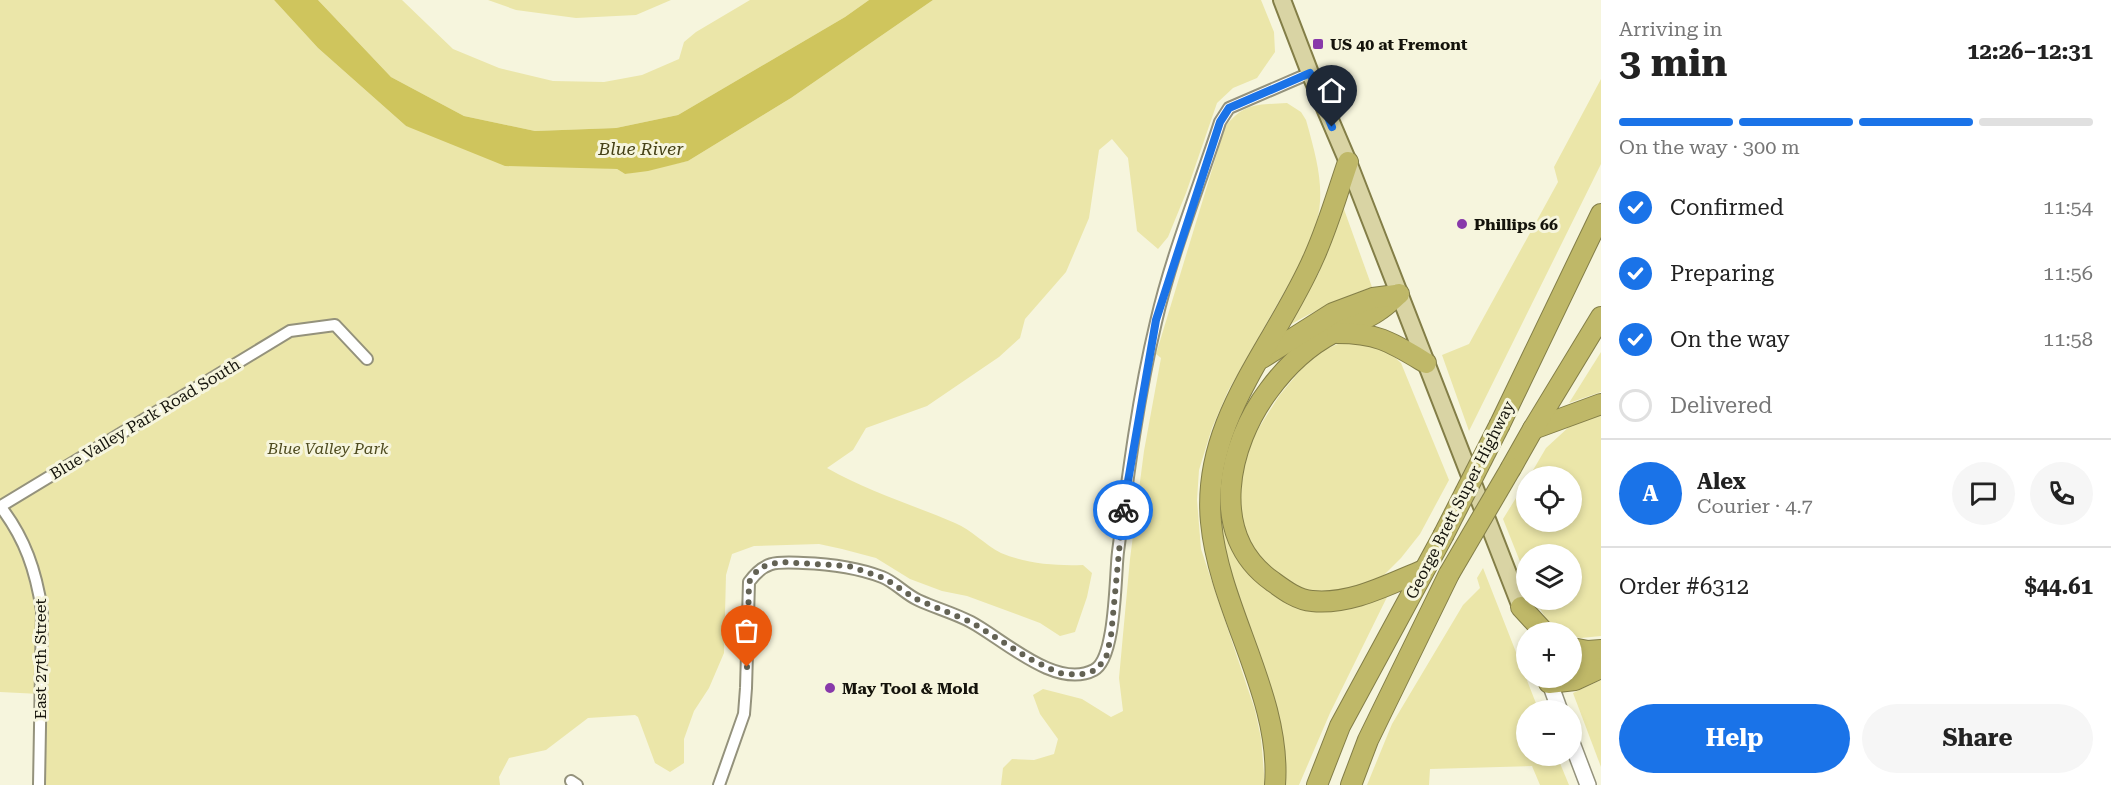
<!DOCTYPE html>
<html lang="en">
<head>
<meta charset="utf-8">
<style>
	body { margin:0; font-family:"Roboto Serif",serif; background:#f6f6f6; color:#222; height:100vh; display:flex; flex-direction:column; font-size:22px; white-space:nowrap }
	* { box-sizing:border-box; margin:0 }
	p { font-size:20px; color:#767676 }
	.icon { flex:none; width:33px; height:33px; fill:none; stroke:currentColor; stroke-width:2; stroke-linecap:round; stroke-linejoin:round }
	.map { position:relative; flex:1; overflow:hidden }
	.details { display:flex; flex-direction:column; background:#fff; width:510px }
	.details>* { flex:none }
	.buttons { position:absolute; left:1516px; top:466px; display:grid; gap:12px }
	.buttons a { display:grid; place-items:center; width:66px; height:66px; border-radius:50%; background:#fff; box-shadow:0 3px 9px #0003; font-size:30px }
	.pin { position:absolute; display:grid; place-items:center; width:51px; height:51px; color:#fff; margin:-62px -26px; border-radius:50% 50% 50% 0; rotate:-45deg; box-shadow:0 0 6px #0007 }
	.pin .icon { rotate:45deg }
	.courier { position:absolute; display:grid; place-items:center; width:60px; height:60px; margin:-30px; border:4px solid #1a73e8; border-radius:50%; background:#fff; color:#222; box-shadow:0 2px 8px #0007 }
	.summary em { font-style:normal; font-weight:700 }
	.summary div { display:flex; flex-direction:column-reverse }
	.summary { display:flex; align-items:center; justify-content:space-between; height:102px; padding:0 18px }
	h1 { font-size:39px; font-weight:700; line-height:45px }
	.bar { display:grid; grid-template-columns:repeat(4,1fr); gap:9px 6px; align-content:center; height:72px; padding:0 18px }
	.bar i { height:8px; border-radius:4px; background:#e0e0e0 }
	.bar .current { background:#1a73e8 }
	.bar p { grid-column:span 4 }
	.line { display:flex; align-items:center; gap:15px; padding:0 18px; border-top:2px solid #e0e0e0 }
	.line div { flex:1 }
	.round { display:grid; place-items:center; flex:none; width:63px; height:63px; border-radius:32px; background:#f6f6f6 }
	ol { padding:0 18px; list-style:none }
	li { display:flex; align-items:center; gap:18px; height:66px }
	li p { margin-inline-start:auto }
	li .icon { padding:6px; border-radius:50%; background:#1a73e8; color:#fff; stroke-width:4 }
	li:last-child { color:#767676 }
	li i { width:33px; height:33px; border:3px solid #e0e0e0; border-radius:50% }
	.button { display:flex; gap:12px; margin-top:auto; padding:12px 18px }
	.button a { flex:1; height:69px; border-radius:36px; background:#1a73e8; color:#fff; font-size:24px; font-weight:700; line-height:69px; text-align:center }
	.button a+a { background:#f6f6f6; color:#222 }
	main { display:flex; flex:1; min-height:0 }
	.map>svg:first-child { display:block }
	.green { fill:#ebe6a9 }
	.water { fill:#cfc55d }
	.lines { fill:none; stroke-linecap:round; stroke-linejoin:round }
	.minor-casing { stroke:#94927c; stroke-width:14 }
	.secondary-casing { stroke:#94927c; stroke-width:18 }
	.primary-casing { stroke:#837e47; stroke-width:20 }
	.motorway-casing { stroke:#837e47; stroke-width:22 }
	.minor { stroke:#fff; stroke-width:10 }
	.secondary { stroke:#fff; stroke-width:15 }
	.primary { stroke:#d9d4a4; stroke-width:16 }
	.motorway { stroke:#bfb868; stroke-width:20 }
	.motorway-bridge-casing { stroke:#837e47; stroke-width:22; stroke-linecap:butt }
	.motorway-bridge { stroke:#bfb868; stroke-width:20 }
	.done { stroke:#636254; stroke-width:6; stroke-dasharray:0 10.8 }
	.route { stroke:#1a73e8; stroke-width:8 }
	.poi-dot { fill:#8839aa; stroke:#f6f5dd; stroke-width:2 }
	.labels { text-anchor:middle; dominant-baseline:central; stroke-width:6; stroke-linejoin:round; paint-order:stroke }
	.poi-label { font-size:16px; font-weight:bold; fill:#14130b; stroke:#f6f5dd; text-anchor:start }
	.street-label { font-size:16px; fill:#14130b; stroke:#f6f5dd }
	.park-label { font-size:16px; font-style:italic; fill:#4e4b1f; stroke:#f6f5dd }
	.water-label { font-size:18px; font-style:italic; fill:#464217; stroke:#f6f5dd }
</style>
</head>
<body>
<main>
<div class="map">
<svg width="1601" height="785" viewBox="0 0 1601 785">
	<rect width="100%" height="100%" fill="#f6f5dd"/>
	<!-- green -->
	<g class="green">
		<path d="M0 0H274L318 48 406 126 592 167 617 169 625 174 688 161 791 98 933 0H1261L1274 32 1275 52 1257 78 1233 88 1217 103 1186 193 1168 237 1158 249 1137 231 1128 158 1112 139 1099 150 1089 218 1066 272 1025 319 1020 338 999 357 927 406 866 428 853 450 827 468C867 491 913 505 955 523 972 530 985 545 1001 553 1027 564 1056 566 1083 565L1092 573 1087 597 1075 632 1060 636 1040 623 967 596 942 591 910 579 876 558 842 549 819 544 754 546 732 554 726 575 724 653 709 688 694 711 684 739V763L670 772 655 763 638 717 635 715 588 718 546 750 509 758 499 777 500 785H40V694L0 692Z"/>
		<polygon points="318,0 402,0 453,49 499,68 553,81 604,82 642,75 679,59 684,42 696,32 750,0 869,0 845,17 678,115 616,128 535,131 464,116 391,77"/>
		<polygon points="488,0 671,0 636,15 576,18 516,10"/>
		<polygon points="1601,79 1601,164 1469,431 1442,355 1469,344 1558,182 1554,167"/>
		<path d="M1287 103 1301 112 1306 120C1322 177 1330 208 1300 264L1228 391 1212 428 1199 470 1197 500 1201 549 1255 710 1261 738 1265 785H1001L1003 768 1012 759 1034 760 1054 754 1058 739 1040 714 1033 695 1043 689 1082 699 1111 717 1123 711 1119 678 1130 559 1144 451 1161 358 1156 354 1225 127C1244 102 1259 105 1287 103Z"/>
		<path d="M1341 201 1372 287C1341 298 1314 311 1286 327L1319 273 1331 238Z"/>
		<path d="M1356 342C1374 344 1388 350 1401 363L1449 480 1420 534 1401 558 1381 578 1344 593 1305 592 1271 572 1256 554 1246 532 1240 510 1239 488 1242 466 1253 437 1279 396 1303 367 1324 350 1340 343Z"/>
		<polygon points="1601,352 1601,392 1569,403"/>
		<path d="M1601 411V636L1581 638 1572 636V633C1554 633 1542 615 1536 600H1572V555H1527V579L1503 519 1527 480V522H1572V477H1529L1546 448 1571 425Z"/>
		<polygon points="1221,466 1225,468 1241,560 1257,582 1284,601 1308,609 1390,591 1330,713 1299,785 1285,785 1285,758 1277,716 1218,533"/>
		<polygon points="1483,568 1539,711 1527,711 1527,756 1557,756 1569,785 1540,785 1532,766 1430,769 1429,785 1367,785 1392,724 1463,605 1480,588 1477,578"/>
		<polygon points="1601,680 1601,767 1573,693"/>
	</g>
	<!-- water -->
	<polygon class="water" points="274,0 318,0 391,77 464,116 535,131 616,128 678,115 845,17 869,0 933,0 791,98 688,161 648,171 625,174 617,169 505,166 406,126 318,48"/>
	<g class="lines">
		<defs>
			<g id="minor">
				<path d="M0 506C25 538 36 571 42 611L39 785"/>
				<polyline points="1,506 290,331 335,325 367,359"/>
				<polyline points="571,781 577,785"/>
				<path d="M719 785 744 714 746 688 749 582C765 560 777 562 803 563 830 564 856 567 882 577 895 582 905 594 918 600 935 608 954 613 971 622 1003 639 1056 690 1094 670 1116 659 1115 576 1118 552 1128 475 1138 397 1156 322 1171 256 1199 187 1220 122L1229 108 1310 73"/>
			</g>
			<g id="secondary">
				<polyline points="1548,678 1560,711"/>
				<polyline points="1572,743 1588,785"/>
			</g>
			<polyline id="primary" points="1282,0 1310,73 1348,162 1521,607"/>
			<g id="motorway">
				<path d="M1399 294C1392 300 1385 307 1378 311 1364 321 1347 325 1333 333 1308 346 1286 367 1269 390 1228 444 1207 535 1272 581 1283 589 1297 600 1312 601 1351 605 1389 584 1424 570"/>
				<path d="M1337 333C1378 333 1391 342 1426 363"/>
				<polyline points="1262,358 1333,313 1373,298 1396,295"/>
				<polyline points="1500,424 1601,214"/>
				<polyline points="1533,429 1601,404"/>
				<polyline points="1511,468 1533,429 1601,317"/>
				<polyline points="1521,607 1545,633"/>
				<polyline points="1572,648 1588,651 1601,650"/>
				<polyline points="1572,668 1601,653"/>
				<polyline points="1549,683 1575,680 1601,668"/>
				<path d="M1275 785C1282 696 1219 610 1211 522 1201 420 1276 345 1314 257 1328 226 1337 194 1348 162"/>
				<polyline points="1317,785 1340,726 1443,536"/>
				<polyline points="1351,785 1368,740 1449,574"/>
			</g>
		</defs>
		<!-- minor casing -->
		<use href="#minor" class="minor-casing"/>
		<!-- secondary casing -->
		<use href="#secondary" class="secondary-casing"/>
		<!-- primary casing -->
		<use href="#primary" class="primary-casing"/>
		<!-- motorway casing -->
		<use href="#motorway" class="motorway-casing"/>
		<!-- minor -->
		<use href="#minor" class="minor"/>
		<!-- secondary -->
		<use href="#secondary" class="secondary"/>
		<!-- primary -->
		<use href="#primary" class="primary"/>
		<!-- motorway -->
		<use href="#motorway" class="motorway"/>
		<defs>
			<g id="motorway-bridge">
				<polyline points="1443,536 1500,424"/>
				<polyline points="1449,574 1511,468"/>
			</g>
		</defs>
		<!-- motorway-bridge casing -->
		<use href="#motorway-bridge" class="motorway-bridge-casing"/>
		<!-- motorway-bridge -->
		<use href="#motorway-bridge" class="motorway-bridge"/>
	</g>
	<g class="lines">
		<!-- done -->
		<polyline class="done" points="747,667 749,582 759,568 779,562 849,566 884,578 916,599 971,622 1030,659 1059,673 1079,675 1096,670 1106,658 1111,636 1123,510"/>
		<!-- route -->
		<polyline class="route" points="1123,510 1156,320 1220,122 1229,108 1310,73 1332,127"/>
	</g>
	<!-- markers -->
	<g class="poi-dot">
		<rect x="1312" y="38" width="12" height="12" rx="3"/>
		<circle cx="1462" cy="224" r="6"/>
		<circle cx="830" cy="688" r="6"/>
	</g>
	<g class="labels">
		<!-- poi labels -->
		<g class="poi-label">
			<text x="1330" y="44">US 40 at Fremont</text>
			<text x="1474" y="224">Phillips 66</text>
			<text x="842" y="688">May Tool &amp; Mold</text>
		</g>
		<!-- street labels -->
		<g class="street-label">
			<text transform="translate(145 419) rotate(-31)">Blue Valley Park Road South</text>
			<text transform="translate(1460 500) rotate(-63)">George Brett Super Highway</text>
			<text transform="translate(40 659) rotate(-90)">East 27th Street</text>
		</g>
		<!-- park labels -->
		<g class="park-label">
			<text x="328" y="448">Blue Valley Park</text>
		</g>
		<!-- water labels -->
		<g class="water-label">
			<text x="641" y="148">Blue River</text>
		</g>
	</g>
</svg>
<div class="buttons">
<a><svg class="icon" aria-label="locate" viewBox="0 0 24 24"><circle cx="12" cy="12" r="6"/><path d="M12 2v4M12 18v4M2 12h4M18 12h4"/></svg></a>
<a><svg class="icon" aria-label="layers" viewBox="0 0 24 24"><path d="M12 4l9 5-9 5-9-5zM3 14l9 5 9-5"/></svg></a>
<a>+</a>
<a>−</a>
</div>
<div class="pin" style="left:747px;top:667px;background:#ea580c"><svg class="icon" aria-label="bag" viewBox="0 0 24 24"><path d="M5 8h14l-1 12H6zM9 8a3 3 0 0 1 6 0"/></svg></div>
<div class="pin" style="left:1332px;top:127px;background:#1f2937"><svg class="icon" aria-label="home" viewBox="0 0 24 24"><path d="M3 11l9-7 9 7M6 9v11h12V9"/></svg></div>
<div class="courier" style="left:1123px;top:510px"><svg class="icon" aria-label="bike" viewBox="0 0 24 24"><circle cx="6" cy="16" r="4"/><circle cx="18" cy="16" r="4"/><path d="M6 16l4-8h5l3 8M10 8l3 8H6M13 5h3"/></svg></div>
</div>
<section class="details">
<div class="summary"><div><h1>3 min</h1><p>Arriving in</p></div><em>12:26–12:31</em></div>
<div class="bar"><i class="current"></i><i class="current"></i><i class="current"></i><i></i><p>On the way · 300 m</p></div>
<ol>
<li><svg class="icon" aria-label="check" viewBox="0 0 24 24"><path d="M5 12l5 5 9-10"/></svg>Confirmed<p>11:54</p></li>
<li><svg class="icon" aria-label="check" viewBox="0 0 24 24"><path d="M5 12l5 5 9-10"/></svg>Preparing<p>11:56</p></li>
<li><svg class="icon" aria-label="check" viewBox="0 0 24 24"><path d="M5 12l5 5 9-10"/></svg>On the way<p>11:58</p></li>
<li><i></i>Delivered</li>
</ol>
<div class="line" style="height:108px"><b class="round" style="background:#1a73e8;color:#fff">A</b><div><b>Alex</b><p>Courier · 4.7</p></div><a class="round"><svg class="icon" aria-label="chat" viewBox="0 0 24 24"><path d="M4 5h16v11H9l-5 4z"/></svg></a><a class="round"><svg class="icon" aria-label="phone" viewBox="0 0 24 24"><path d="M5 4h4l2 5-3 2q2 4 5 5l2-3 5 2v4C11 20 4 13 5 4z"/></svg></a></div>
<div class="line" style="height:78px"><div>Order #6312</div><b>$44.61</b></div>
<div class="button"><a>Help</a><a>Share</a></div>
</section>
</main>
</body>
</html>
